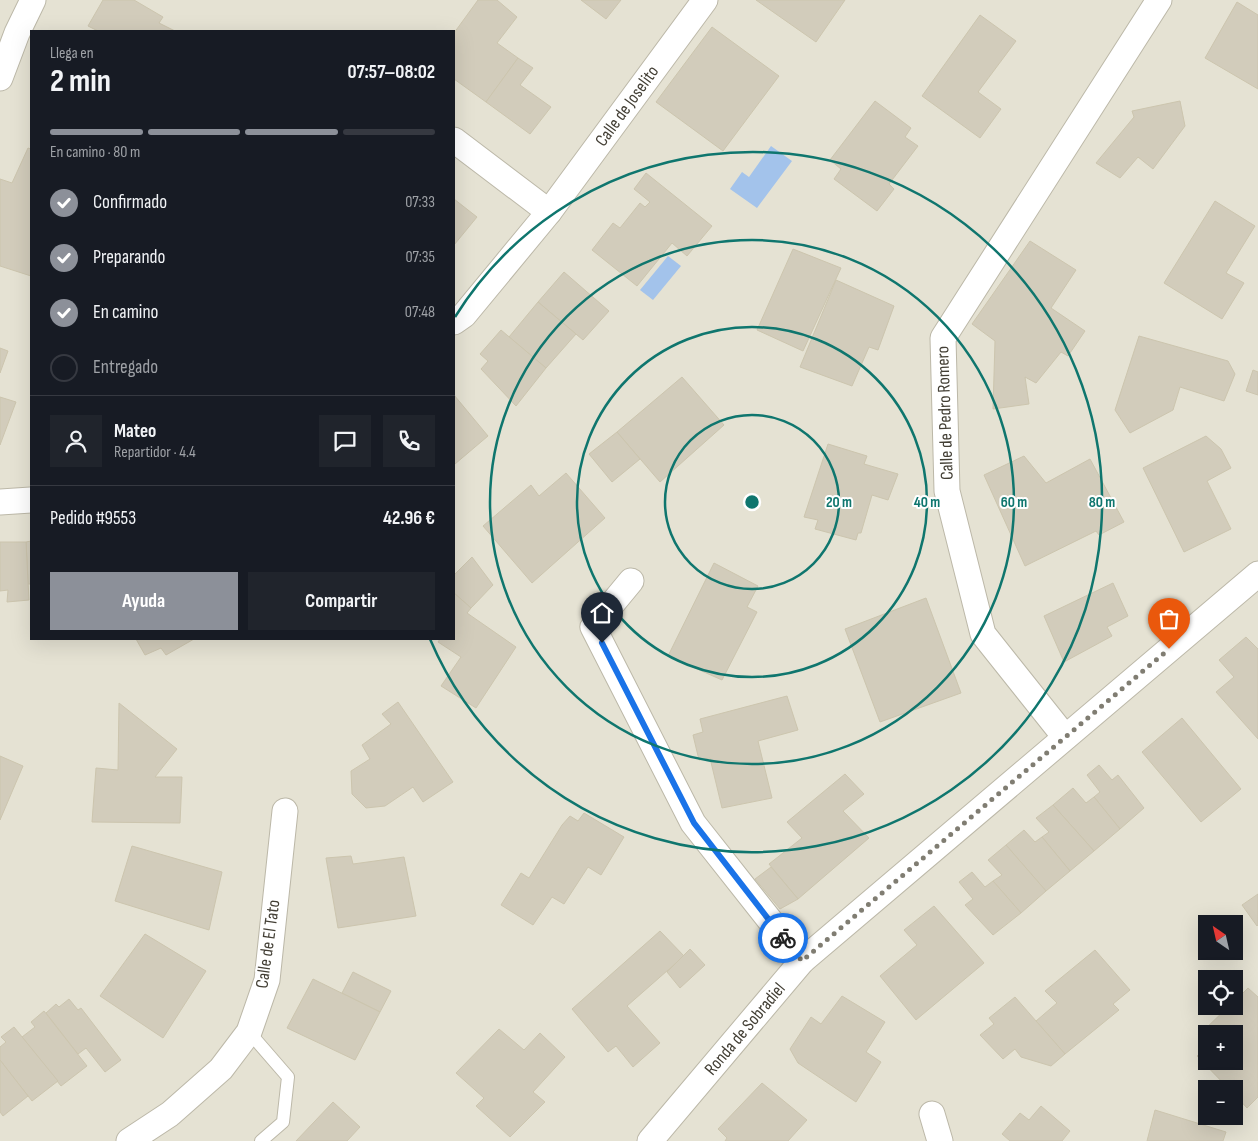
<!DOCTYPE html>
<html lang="es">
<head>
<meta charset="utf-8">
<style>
	body { margin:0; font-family:"Sofia Sans Condensed",sans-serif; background:#20242c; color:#f1f3f6; height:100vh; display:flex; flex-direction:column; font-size:19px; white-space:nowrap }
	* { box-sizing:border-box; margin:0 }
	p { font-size:16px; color:#9ea1a6 }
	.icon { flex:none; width:28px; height:28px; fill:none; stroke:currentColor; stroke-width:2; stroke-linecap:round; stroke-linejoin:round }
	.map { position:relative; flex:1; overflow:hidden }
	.side { position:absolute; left:30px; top:30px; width:425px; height:610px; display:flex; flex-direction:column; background:#171b24; border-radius:0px; box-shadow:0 5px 20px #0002 }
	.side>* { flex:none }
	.needle { width:32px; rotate:326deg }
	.buttons { position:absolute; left:1198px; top:915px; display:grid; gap:10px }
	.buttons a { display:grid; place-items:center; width:45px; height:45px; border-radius:0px; background:#171b24; box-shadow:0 5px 20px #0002; font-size:25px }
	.pin { position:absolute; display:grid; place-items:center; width:42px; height:42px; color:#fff; margin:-51px -21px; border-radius:50% 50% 50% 0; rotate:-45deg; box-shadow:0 0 5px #0007 }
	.pin .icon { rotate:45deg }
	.courier { position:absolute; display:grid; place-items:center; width:50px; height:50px; margin:-25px; border:4px solid #1a73e8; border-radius:50%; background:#fff; color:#222; box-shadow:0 1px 6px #0007 }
	.head em { font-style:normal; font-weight:700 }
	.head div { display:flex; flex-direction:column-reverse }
	.head { display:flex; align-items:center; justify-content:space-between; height:85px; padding:0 20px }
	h1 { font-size:32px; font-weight:700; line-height:38px }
	.bar { display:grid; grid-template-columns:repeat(4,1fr); gap:8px 5px; align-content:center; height:60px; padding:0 20px }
	.bar i { height:6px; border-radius:4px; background:#363941 }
	.bar .active { background:#8c9099 }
	.bar p { grid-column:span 4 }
	.line { display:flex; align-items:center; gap:12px; padding:0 20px; border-top:1px solid #363941 }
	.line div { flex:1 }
	.round { display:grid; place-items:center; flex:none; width:52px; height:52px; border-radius:0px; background:#20242c }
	ol { padding:0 20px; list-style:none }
	li { display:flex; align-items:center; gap:15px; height:55px }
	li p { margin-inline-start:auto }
	li .icon { padding:5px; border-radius:50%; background:#8c9099; color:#fff; stroke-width:4 }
	li:last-child { color:#9ea1a6 }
	li i { width:28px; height:28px; border:2px solid #363941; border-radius:50% }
	.button { display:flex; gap:10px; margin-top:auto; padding:10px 20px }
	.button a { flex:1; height:58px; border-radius:0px; background:#8c9099; color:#fff; font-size:20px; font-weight:700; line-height:58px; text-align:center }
	.button a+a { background:#20242c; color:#f1f3f6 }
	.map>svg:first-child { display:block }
	.residential { fill:#e5e2d3; fill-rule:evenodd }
	.water { fill:#a3c3eb }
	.building { fill:#d2ccbb; stroke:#ccc5ae }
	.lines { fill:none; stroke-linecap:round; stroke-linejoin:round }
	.service-casing { stroke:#bcb8a8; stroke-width:14 }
	.minor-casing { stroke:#bcb8a8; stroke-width:27 }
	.service { stroke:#fff; stroke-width:12 }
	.minor { stroke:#fff; stroke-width:25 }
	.done { stroke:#807d72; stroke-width:5; stroke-dasharray:0 9 }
	.route { stroke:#1a73e8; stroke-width:6 }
	.ring { fill:none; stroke:#0f766e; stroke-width:2.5 }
	.labels { text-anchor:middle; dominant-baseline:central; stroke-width:4; stroke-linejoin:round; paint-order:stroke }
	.street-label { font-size:18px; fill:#433f35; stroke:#fff }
	.centre { fill:#0f766e; stroke:#fff; stroke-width:2.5 }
	.ring-label { font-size:15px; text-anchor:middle; font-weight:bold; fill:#0f766e; stroke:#fff; stroke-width:4; stroke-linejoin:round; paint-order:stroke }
</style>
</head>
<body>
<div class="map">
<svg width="1258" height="1141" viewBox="0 0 1258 1141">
	<rect width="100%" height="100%" fill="#f1efe4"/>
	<!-- residential -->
	<path class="residential" d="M0 0H1258V1141H0ZM31 31H454V639H31ZM1206 924H1234V951H1206ZM1206 979H1234V1006H1206ZM1206 1034H1234V1061H1206ZM1206 1089H1234V1116H1206Z"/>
	<!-- water -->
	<g class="water">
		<polygon points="771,146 792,161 757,208 730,189 742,172 749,177"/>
		<polygon points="668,256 681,266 653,300 640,290"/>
	</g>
	<!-- building -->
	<g class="building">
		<polygon points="103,0 134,0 163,17 159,23 175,31 98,31 88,26"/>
		<polygon points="478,0 497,0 517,17 497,43 518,58 486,102 454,79 454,33"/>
		<polygon points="581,0 621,0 606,19"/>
		<polygon points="756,0 845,0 816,42"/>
		<polygon points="1237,2 1258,15 1258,89 1205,58"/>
		<polygon points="980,15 1016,41 978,92 1001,109 980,138 922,96"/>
		<polygon points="712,27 779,76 723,151 656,102"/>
		<polygon points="518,58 533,68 520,85 551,107 530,134 486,102"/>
		<polygon points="875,101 911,128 905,137 918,146 889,184 894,189 877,211 834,179 841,169 830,160"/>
		<polygon points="1180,101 1185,126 1153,169 1138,157 1120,178 1096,163 1134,117 1132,111"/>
		<polygon points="28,148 31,149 31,276 0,266 0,179 12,183"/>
		<polygon points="646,173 712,226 687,256 672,243 637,286 592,250 613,223 620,228 640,203 645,207 650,202 634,189"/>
		<polygon points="454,199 477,217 454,245"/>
		<polygon points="1215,201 1255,226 1226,273 1244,283 1222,319 1164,283"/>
		<polygon points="1030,241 1076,270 1051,308 1085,331 1068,356 1061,352 1036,383 1025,377 1029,404 993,409 995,341 972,324"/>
		<polygon points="793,249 841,268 803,351 757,330"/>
		<polygon points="564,272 609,311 583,340 538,302"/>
		<polygon points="836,280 894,306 878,350 869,347 852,386 800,367"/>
		<polygon points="538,302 576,334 546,368 509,337"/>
		<polygon points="501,330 546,368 516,406 481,369 488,361 480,354"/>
		<polygon points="1139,336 1228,361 1235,374 1224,401 1180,387 1173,410 1130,433 1115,410"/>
		<polygon points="0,348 8,351 0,373"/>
		<polygon points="1253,370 1258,372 1258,395 1246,391"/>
		<polygon points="682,377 724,425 660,482 617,432"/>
		<polygon points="454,395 488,436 455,464 454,463"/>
		<polygon points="0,397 16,402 0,445"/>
		<polygon points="617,432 640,459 612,482 589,454"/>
		<polygon points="1206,436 1221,449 1231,468 1207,481 1231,529 1184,552 1143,468"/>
		<polygon points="828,444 867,456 864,464 898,474 888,500 872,495 861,533 858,533 856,540 815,529 818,520 804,517"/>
		<polygon points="1024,456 1046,483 1090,459 1124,522 1099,535 1096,531 1025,566 984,475"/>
		<polygon points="566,473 605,518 532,583 483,526 531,485 539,496"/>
		<polygon points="31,541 31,584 28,584 26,542"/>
		<polygon points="0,542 26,542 29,600 7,602 8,590 0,591"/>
		<polygon points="472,557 493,585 471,608 454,593 454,575"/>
		<polygon points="714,563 758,586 747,607 757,612 722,680 668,656"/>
		<polygon points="1113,583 1128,616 1107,627 1112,636 1064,662 1044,616"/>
		<polygon points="454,593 471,608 467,613 516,647 476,708 441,686 461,657 438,642 440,639 454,639"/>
		<polygon points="926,598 961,693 880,722 845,629"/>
		<polygon points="1246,637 1258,649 1258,739 1216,692 1234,677 1219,660"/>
		<polygon points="136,639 194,639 166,655 161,648 145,655"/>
		<polygon points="787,696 798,730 758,741 772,798 722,808 710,758 699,760 693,735 703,732 700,719"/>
		<polygon points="398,702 453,782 423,802 413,787 385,806 366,808 352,794 351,771 370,759 362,745 391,724 382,714"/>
		<polygon points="119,703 177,749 155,777 182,777 180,823 92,822 96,768 118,770"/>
		<polygon points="1182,718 1241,789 1201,822 1142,752"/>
		<polygon points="0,756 23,766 0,820"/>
		<polygon points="1099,765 1112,780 1118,775 1144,808 1120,829 1094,797 1100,792 1087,775"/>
		<polygon points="845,774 864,794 843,811 869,838 798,899 769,864 802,838 787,822"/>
		<polygon points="1073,788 1086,803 1094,797 1120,829 1094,851 1053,805"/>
		<polygon points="1053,805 1094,851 1070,871 1042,837 1049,832 1036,818"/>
		<polygon points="584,813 624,837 601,875 588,867 564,904 552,897 533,925 501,905 521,873 529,878 562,825 570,816 578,821"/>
		<polygon points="1024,830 1035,842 1042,837 1070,871 1046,891 1006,845"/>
		<polygon points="1006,845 1046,891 1021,913 993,881 1002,875 988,860"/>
		<polygon points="132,846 222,872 209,930 115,901"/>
		<polygon points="351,856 353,864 404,857 416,916 338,928 326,858"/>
		<polygon points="771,867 798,899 780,909 755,879"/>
		<polygon points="972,872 985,887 993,881 1021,913 993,935 965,905 973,899 959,882"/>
		<polygon points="1258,894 1258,925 1257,926 1242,905"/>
		<polygon points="934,906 984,963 916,1020 880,976 917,945 904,930"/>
		<polygon points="660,931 684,956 627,1006 660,1043 633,1067 616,1046 608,1052 572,1009"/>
		<polygon points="145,934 206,971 163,1038 100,996"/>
		<polygon points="690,949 705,965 680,988 667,972"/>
		<polygon points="1095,950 1130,990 1113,1004 1119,1010 1065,1054 1036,1021 1057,1003 1045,991"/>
		<polygon points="353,972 391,991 380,1012 342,993"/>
		<polygon points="313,979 380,1012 355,1060 287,1028"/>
		<polygon points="1248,988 1258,997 1258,1097 1247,1108 1234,1094 1234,1089 1229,1089 1197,1056 1206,1048 1206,1061 1234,1061 1234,1034 1206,1034 1206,1039 1201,1033 1229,1006 1234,1006 1234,1002"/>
		<polygon points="842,996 885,1022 866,1052 881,1062 856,1102 798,1063 790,1049 811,1017 821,1024"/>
		<polygon points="1015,997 1065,1054 1051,1066 1021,1057 1015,1049 1003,1059 980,1035 994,1024 989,1018"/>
		<polygon points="69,999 78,1010 81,1008 121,1060 105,1072 86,1048 78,1054 46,1013 56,1004 59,1007"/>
		<polygon points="44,1011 87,1066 61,1086 22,1037 35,1027 31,1022"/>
		<polygon points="14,1027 58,1081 32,1101 0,1060 0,1047 6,1042 1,1037"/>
		<polygon points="499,1029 524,1050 540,1033 565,1057 533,1092 545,1102 510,1137 476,1106 484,1098 456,1073"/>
		<polygon points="0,1060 28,1096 3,1116 0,1112"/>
		<polygon points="762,1083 807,1120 788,1141 725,1141 727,1138 718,1129"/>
		<polygon points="333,1102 360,1127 347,1141 296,1141"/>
		<polygon points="1041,1106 1070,1131 1062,1141 1010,1141 1002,1134 1020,1113 1029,1120"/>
		<polygon points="1155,1110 1226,1132 1223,1141 1147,1141"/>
	</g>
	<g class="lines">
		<defs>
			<polyline id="service" points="249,1032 288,1077 283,1122 261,1141"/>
			<g id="minor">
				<polyline points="0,78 17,33 33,0"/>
				<polyline points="454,140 549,212"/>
				<polyline points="454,322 464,315 549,212 705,0"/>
				<polyline points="0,502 31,500"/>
				<polyline points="631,581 593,627 693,823 802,961"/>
				<polyline points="1065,737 983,634 947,491 943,338 1159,0"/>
				<polyline points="932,1114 940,1141"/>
				<polyline points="129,1141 170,1114 221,1069 249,1032 267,980 285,811"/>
				<polyline points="650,1141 802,961 1258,574"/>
			</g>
		</defs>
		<!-- service casing -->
		<use href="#service" class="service-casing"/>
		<!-- minor casing -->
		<use href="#minor" class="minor-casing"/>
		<!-- service -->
		<use href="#service" class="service"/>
		<!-- minor -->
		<use href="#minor" class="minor"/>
	</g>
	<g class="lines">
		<!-- done -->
		<polyline class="done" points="783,938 802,961 1169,649"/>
		<!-- route -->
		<polyline class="route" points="602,643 694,823 783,938"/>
	</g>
	<!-- distance rings -->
	<g class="ring">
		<circle cx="752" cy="502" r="87"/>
		<circle cx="752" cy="502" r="175"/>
		<circle cx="752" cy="502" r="262"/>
		<path d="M455 317A350 350 0 1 1 430 639"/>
	</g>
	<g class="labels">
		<!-- street labels -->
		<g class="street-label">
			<text transform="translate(627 106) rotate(-54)">Calle de Joselito</text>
			<text transform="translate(945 413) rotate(-92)">Calle de Pedro Romero</text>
			<text transform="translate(268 944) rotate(-82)">Calle de El Tato</text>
			<text transform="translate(745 1029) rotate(-50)">Ronda de Sobradiel</text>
		</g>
	</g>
	<circle cx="752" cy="502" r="8" class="centre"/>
	<g class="ring-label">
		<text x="839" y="507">20 m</text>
		<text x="927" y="507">40 m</text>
		<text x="1014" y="507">60 m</text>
		<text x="1102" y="507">80 m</text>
	</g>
</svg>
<div class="buttons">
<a><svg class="needle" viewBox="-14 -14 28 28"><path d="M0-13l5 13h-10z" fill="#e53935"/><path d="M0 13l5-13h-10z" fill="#9ea1a6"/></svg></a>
<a><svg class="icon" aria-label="locate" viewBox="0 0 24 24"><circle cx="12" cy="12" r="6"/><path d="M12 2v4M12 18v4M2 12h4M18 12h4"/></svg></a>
<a>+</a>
<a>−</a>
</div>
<div class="pin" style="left:1169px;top:649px;background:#ea580c"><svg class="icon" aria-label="bag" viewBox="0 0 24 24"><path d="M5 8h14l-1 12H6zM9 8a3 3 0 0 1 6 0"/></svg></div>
<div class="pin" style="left:602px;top:643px;background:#1f2937"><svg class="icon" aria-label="home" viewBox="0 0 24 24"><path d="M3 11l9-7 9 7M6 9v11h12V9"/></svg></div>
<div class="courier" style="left:783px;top:938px"><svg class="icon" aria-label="bike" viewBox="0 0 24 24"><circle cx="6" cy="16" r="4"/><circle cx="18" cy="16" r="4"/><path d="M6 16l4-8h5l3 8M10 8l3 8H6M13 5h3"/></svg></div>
<section class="side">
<div class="head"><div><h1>2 min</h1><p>Llega en</p></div><em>07:57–08:02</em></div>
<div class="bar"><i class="active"></i><i class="active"></i><i class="active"></i><i></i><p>En camino · 80 m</p></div>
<ol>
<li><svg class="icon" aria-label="check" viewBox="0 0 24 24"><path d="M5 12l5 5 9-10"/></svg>Confirmado<p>07:33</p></li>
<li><svg class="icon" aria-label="check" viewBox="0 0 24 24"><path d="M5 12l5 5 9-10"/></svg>Preparando<p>07:35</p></li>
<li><svg class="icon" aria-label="check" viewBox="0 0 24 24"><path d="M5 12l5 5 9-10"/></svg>En camino<p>07:48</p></li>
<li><i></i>Entregado</li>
</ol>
<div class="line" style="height:90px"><a class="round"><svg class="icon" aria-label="person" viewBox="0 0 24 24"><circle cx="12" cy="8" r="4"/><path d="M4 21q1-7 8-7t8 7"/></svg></a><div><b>Mateo</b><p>Repartidor · 4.4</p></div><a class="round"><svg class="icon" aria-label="chat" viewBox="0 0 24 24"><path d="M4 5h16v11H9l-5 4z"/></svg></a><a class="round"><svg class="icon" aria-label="phone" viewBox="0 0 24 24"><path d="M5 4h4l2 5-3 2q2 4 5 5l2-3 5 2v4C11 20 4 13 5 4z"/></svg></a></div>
<div class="line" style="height:65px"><div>Pedido #9553</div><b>42.96 €</b></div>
<div class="button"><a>Ayuda</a><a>Compartir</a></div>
</section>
</div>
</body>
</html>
